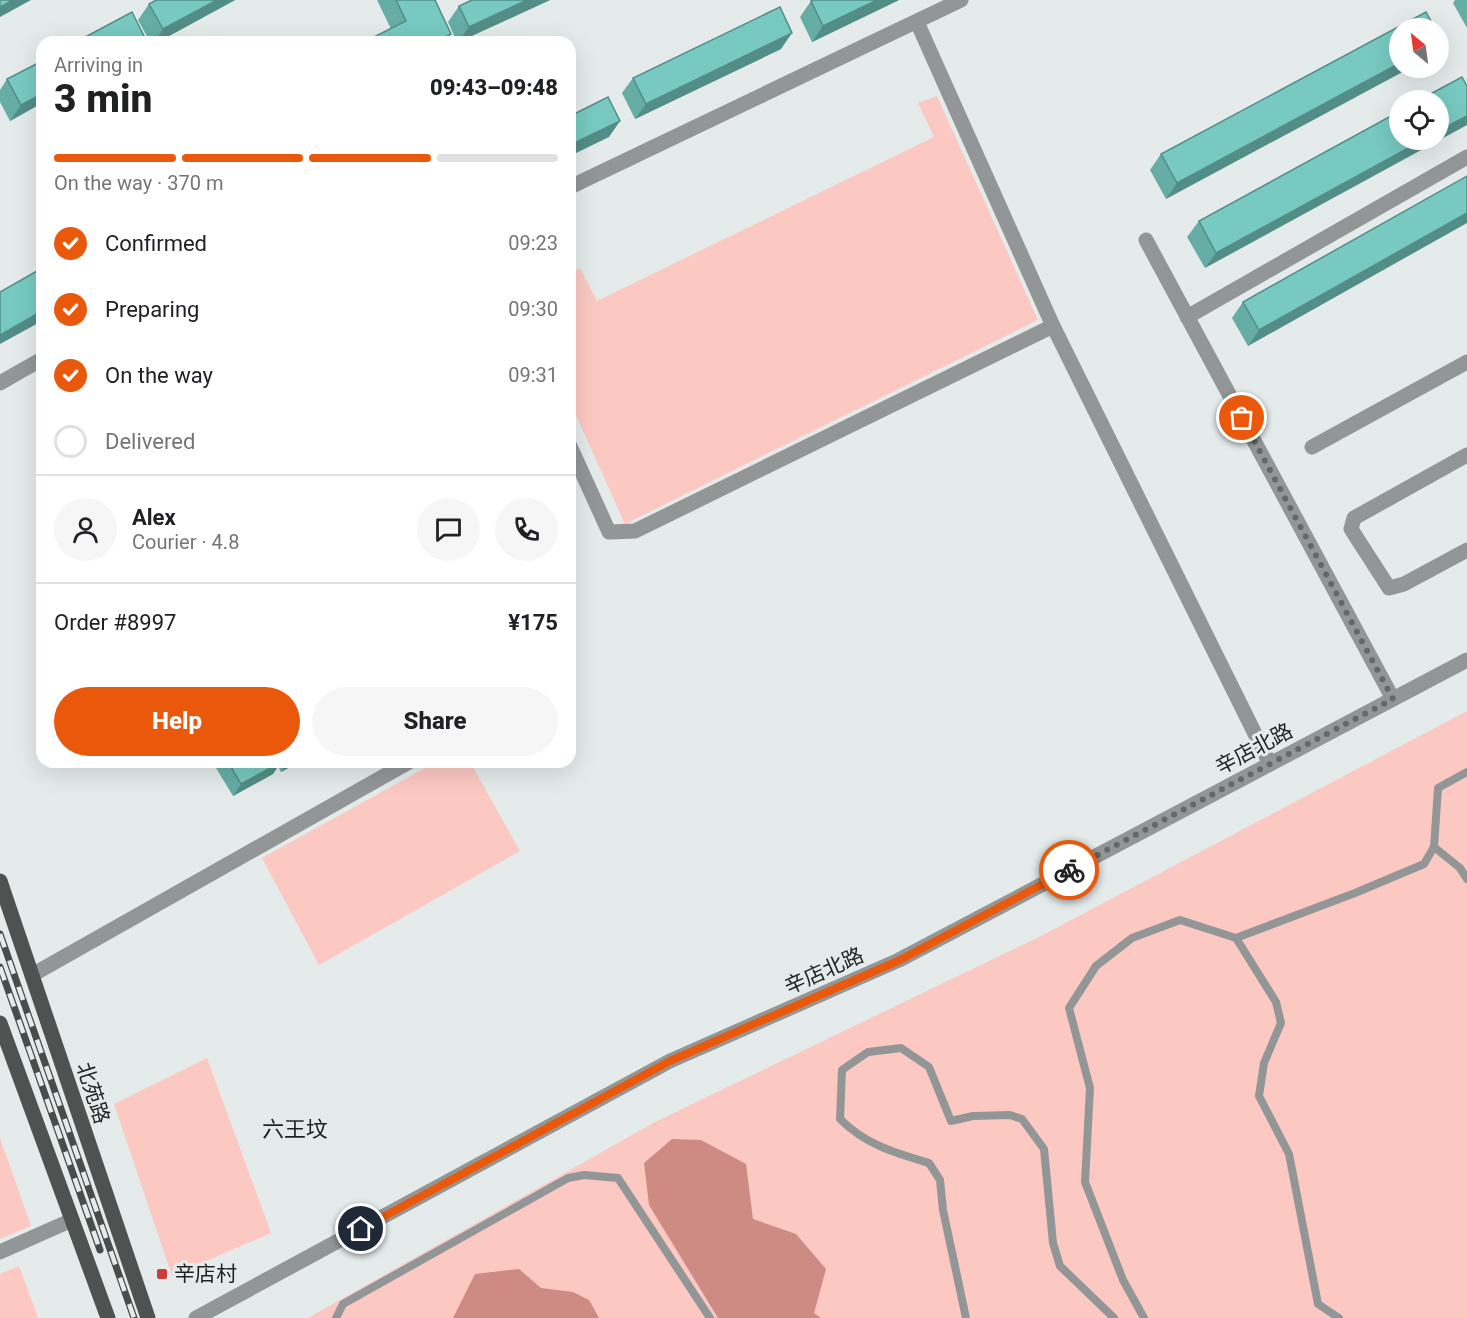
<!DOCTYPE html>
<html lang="en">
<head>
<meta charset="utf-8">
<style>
	body { margin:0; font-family:Roboto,"Noto Sans SC",sans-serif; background:#f6f6f6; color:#202124; height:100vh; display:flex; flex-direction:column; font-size:22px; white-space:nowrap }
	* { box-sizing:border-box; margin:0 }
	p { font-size:20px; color:#757577 }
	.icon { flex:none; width:33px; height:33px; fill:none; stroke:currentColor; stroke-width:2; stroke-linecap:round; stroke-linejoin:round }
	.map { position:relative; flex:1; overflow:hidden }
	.panel { position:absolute; left:36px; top:36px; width:540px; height:732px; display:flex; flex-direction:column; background:#fff; border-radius:18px; box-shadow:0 6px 24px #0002 }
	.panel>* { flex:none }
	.needle { width:39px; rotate:331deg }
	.buttons { position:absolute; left:1389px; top:18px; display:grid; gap:12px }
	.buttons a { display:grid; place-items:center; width:60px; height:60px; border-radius:50%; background:#fff; box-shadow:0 6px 24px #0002; font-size:30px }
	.pin { position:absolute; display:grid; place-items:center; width:51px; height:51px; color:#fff; margin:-26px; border:3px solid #fff; border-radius:50%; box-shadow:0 2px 6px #0007 }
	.courier { position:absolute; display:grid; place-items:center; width:60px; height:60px; margin:-30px; border:4px solid #ea580c; border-radius:50%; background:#fff; color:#222; box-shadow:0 2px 8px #0007 }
	.summary em { font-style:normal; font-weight:800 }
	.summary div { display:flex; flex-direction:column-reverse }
	.summary { display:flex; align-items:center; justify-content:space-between; height:102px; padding:0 18px }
	h1 { font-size:39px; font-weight:800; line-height:45px }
	.bar { display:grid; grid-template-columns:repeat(4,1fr); gap:9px 6px; align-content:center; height:72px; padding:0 18px }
	.bar i { height:8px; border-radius:4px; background:#e0e0e0 }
	.bar .current { background:#ea580c }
	.bar p { grid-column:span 4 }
	.line { display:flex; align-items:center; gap:15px; padding:0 18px; border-top:2px solid #e0e0e0 }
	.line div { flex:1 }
	.round { display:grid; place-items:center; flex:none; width:63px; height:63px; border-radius:32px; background:#f6f6f6 }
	ol { padding:0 18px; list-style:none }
	li { display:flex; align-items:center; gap:18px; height:66px }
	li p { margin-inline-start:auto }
	li .icon { padding:6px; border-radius:50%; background:#ea580c; color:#fff; stroke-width:4 }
	li:last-child { color:#757577 }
	li i { width:33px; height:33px; border:3px solid #e0e0e0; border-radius:50% }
	.cta { display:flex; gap:12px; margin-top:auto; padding:12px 18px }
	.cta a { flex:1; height:69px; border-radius:36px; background:#ea580c; color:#fff; font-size:24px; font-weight:800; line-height:69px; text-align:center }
	.cta a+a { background:#f6f6f6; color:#202124 }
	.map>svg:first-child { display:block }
	.green { fill:#fcc8c2 }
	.water { fill:#cd8b84 }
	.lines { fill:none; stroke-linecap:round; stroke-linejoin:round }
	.service { stroke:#939696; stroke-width:8 }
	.minor { stroke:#939696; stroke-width:15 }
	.primary { stroke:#4e5352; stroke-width:15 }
	.rail-casing { stroke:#484c4b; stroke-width:7 }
	.rail { stroke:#e4ebea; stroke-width:4.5; stroke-dasharray:14; stroke-linecap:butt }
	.wall { fill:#66ada6 }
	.shaded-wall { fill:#538d87 }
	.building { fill:#77c9c1; stroke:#538d87; stroke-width:1.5 }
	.done { stroke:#646867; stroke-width:6; stroke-dasharray:0 10.8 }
	.route { stroke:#ea580c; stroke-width:8 }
	.poi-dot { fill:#cc3d3a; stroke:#e4ebea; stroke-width:2 }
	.labels { text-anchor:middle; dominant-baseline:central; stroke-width:6; stroke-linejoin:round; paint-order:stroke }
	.street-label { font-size:21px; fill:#1f2221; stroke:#e4ebea }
	.poi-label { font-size:21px; fill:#1f2221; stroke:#e4ebea; text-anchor:start }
	.neighbourhood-label { font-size:22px; fill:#1f2221; stroke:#e4ebea }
</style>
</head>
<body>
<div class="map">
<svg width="1467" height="1318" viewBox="0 0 1467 1318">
	<rect width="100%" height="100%" fill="#e4ebea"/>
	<!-- green -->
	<g class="green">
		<polygon points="937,96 1038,320 625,524 570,402 570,274 580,268 597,301 934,137 918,103"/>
		<polygon points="1467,711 1467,1318 308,1318 655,1122 1039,937"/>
		<polygon points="436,762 470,762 520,851 319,965 262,858"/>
		<polygon points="207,1058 271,1233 172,1276 114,1104"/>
		<polygon points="0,1138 31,1226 0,1239"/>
		<polygon points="19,1266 38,1318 0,1318 0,1274"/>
	</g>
	<!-- water -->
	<g class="water">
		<polygon points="672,1139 701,1140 746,1164 753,1219 796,1234 826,1269 814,1313 821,1318 718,1318 649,1205 644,1163"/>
		<polygon points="519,1269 541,1288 573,1292 589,1300 599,1318 453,1318 475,1274"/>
	</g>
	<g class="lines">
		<!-- service -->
		<g class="service">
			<polyline points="1434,847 1460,868 1467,879"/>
			<polyline points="1236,938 1355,893 1424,864 1434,847 1438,788 1467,772"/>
			<polyline points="336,1318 343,1304 568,1178 584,1175 618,1178 710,1318"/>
			<path d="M966 1318 943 1210 940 1180 929 1163C895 1153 866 1145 840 1119L842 1070 868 1052 901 1048 929 1067 951 1121 973 1116 1010 1115 1022 1119 1044 1149 1053 1243 1060 1266 1114 1318"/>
			<polyline points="1144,1318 1123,1280 1085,1182 1090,1088 1069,1008 1096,966 1132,938 1180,920 1236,938 1276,1002 1281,1023 1264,1063 1259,1096 1289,1154 1318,1304 1339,1318"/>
		</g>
		<!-- minor -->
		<g class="minor">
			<polyline points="917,22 1053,326 1270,764"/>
			<polyline points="570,187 961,0"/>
			<polyline points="1146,240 1393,699"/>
			<polyline points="1187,317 1467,157"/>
			<polyline points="0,383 42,359"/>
			<polyline points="570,446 609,532 635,531 1053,326"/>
			<polyline points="1312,447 1467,362"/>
			<polyline points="1467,455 1354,518 1351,529 1389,588 1404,584 1467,550"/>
			<polyline points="32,975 409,762"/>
			<polyline points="0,1252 72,1220"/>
			<polyline points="196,1318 670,1061 899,960 1467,660"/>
		</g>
		<!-- primary -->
		<g class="primary">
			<polyline points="0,881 148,1318"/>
			<polyline points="0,1023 108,1318"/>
		</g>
		<defs>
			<g id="rail">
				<polyline points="0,934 134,1318"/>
				<polyline points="0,967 100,1250"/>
			</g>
		</defs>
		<!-- rail casing -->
		<use href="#rail" class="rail-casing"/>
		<!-- rail -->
		<use href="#rail" class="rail"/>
	</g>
	<!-- wall -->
	<g class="wall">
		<polygon points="156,0 235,0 158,42 150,42 138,20 149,4"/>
		<polygon points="377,0 435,0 451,34 391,29"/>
		<polygon points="550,0 459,42 457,42 448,22 459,6"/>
		<polygon points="813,0 899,0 812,42 800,17 811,1"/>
		<polygon points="1455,0 1467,0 1467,28 1453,3"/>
		<polygon points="1426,12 1166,199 1150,170 1161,154"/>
		<polygon points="781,49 635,119 622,93 633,78"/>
		<polygon points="7,79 42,103 10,121 0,102 0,90"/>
		<polygon points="1400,111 1205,268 1187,237 1199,221"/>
		<polygon points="1467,176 1248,346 1232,318 1243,302"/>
		<polygon points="220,762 299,762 281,772 278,766 273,774 233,796 216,768"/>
	</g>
	<!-- shaded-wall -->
	<g class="shaded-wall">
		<polygon points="13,0 31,0 0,17 0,7"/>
		<polygon points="217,0 235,0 158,42 154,42 163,29"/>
		<polygon points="527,0 550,0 458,42 469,27"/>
		<polygon points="877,0 899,0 812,42 823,26"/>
		<polygon points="792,33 781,49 635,119 646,104"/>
		<polygon points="451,34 446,42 435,42"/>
		<polygon points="1400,63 1400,68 1410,68 1166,199 1177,183"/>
		<polygon points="42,94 42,103 10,121 21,105"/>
		<polygon points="1467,116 1467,125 1205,268 1216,253 1423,140 1438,140 1438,131"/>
		<polygon points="620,121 609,137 570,156 570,145"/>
		<polygon points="1467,213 1467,223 1248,346 1259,330"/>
		<polygon points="42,311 42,321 0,344 0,335"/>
		<polygon points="281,762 273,774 233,796 241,784"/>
		<polygon points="288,762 299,762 281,772"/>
	</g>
	<!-- building -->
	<g class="building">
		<polygon points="0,0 13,0 0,7"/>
		<polygon points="156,0 217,0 163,29 149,4"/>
		<polygon points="396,0 435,0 451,34 435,42 364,42 406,21"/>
		<polygon points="472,0 527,0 469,27 459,6"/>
		<polygon points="813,0 877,0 823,26 811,1"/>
		<polygon points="780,7 792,33 646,104 633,78"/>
		<polygon points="132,12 145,38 137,42 76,42"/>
		<polygon points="1426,12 1435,28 1400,28 1400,63 1177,183 1161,154"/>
		<polygon points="42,61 42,94 21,105 7,79"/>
		<polygon points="1462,77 1467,86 1467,116 1438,131 1438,100 1419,100"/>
		<polygon points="608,97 620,121 570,145 570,116"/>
		<polygon points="1400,111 1400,140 1423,140 1216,253 1199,221"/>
		<polygon points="1467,176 1467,213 1259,330 1243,302"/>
		<polygon points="42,268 42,311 0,335 0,292"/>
		<polygon points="228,762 281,762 241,784"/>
	</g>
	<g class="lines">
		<!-- done -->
		<polyline class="done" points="1069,870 1393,699 1242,418"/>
		<!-- route -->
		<polyline class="route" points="361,1229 670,1061 900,960 1069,870"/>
	</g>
	<!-- markers -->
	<rect class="poi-dot" x="156" y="1268" width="12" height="12" rx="3"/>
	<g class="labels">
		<!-- street labels -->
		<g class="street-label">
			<text transform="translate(1254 749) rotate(-28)">辛店北路</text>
			<text transform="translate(824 971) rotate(-24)">辛店北路</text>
			<text transform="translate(93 1093) rotate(72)">北苑路</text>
		</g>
		<!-- poi labels -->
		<g class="poi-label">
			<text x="174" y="1274">辛店村</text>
		</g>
		<!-- neighbourhood labels -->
		<g class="neighbourhood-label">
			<text x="295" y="1129">六王坟</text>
		</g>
	</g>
</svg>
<div class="buttons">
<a><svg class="needle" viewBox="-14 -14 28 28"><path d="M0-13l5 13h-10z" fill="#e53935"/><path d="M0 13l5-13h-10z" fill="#757577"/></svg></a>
<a><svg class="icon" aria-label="locate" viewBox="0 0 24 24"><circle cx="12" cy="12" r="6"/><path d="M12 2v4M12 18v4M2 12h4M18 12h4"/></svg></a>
</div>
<div class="pin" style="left:1242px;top:418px;background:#ea580c"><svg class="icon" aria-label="bag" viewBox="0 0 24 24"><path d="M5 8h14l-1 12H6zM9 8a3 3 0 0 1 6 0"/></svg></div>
<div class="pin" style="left:361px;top:1229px;background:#1f2937"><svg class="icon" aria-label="home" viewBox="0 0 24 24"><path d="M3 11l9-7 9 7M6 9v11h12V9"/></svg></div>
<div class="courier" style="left:1069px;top:870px"><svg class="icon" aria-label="bike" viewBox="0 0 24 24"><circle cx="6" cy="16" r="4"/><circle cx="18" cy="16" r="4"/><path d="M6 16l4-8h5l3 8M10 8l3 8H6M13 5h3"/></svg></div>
<section class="panel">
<div class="summary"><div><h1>3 min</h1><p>Arriving in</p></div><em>09:43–09:48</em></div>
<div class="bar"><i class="current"></i><i class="current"></i><i class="current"></i><i></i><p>On the way · 370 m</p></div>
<ol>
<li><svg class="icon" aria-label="check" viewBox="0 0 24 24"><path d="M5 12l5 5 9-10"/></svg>Confirmed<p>09:23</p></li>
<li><svg class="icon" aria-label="check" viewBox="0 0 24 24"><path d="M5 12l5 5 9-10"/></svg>Preparing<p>09:30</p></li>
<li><svg class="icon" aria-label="check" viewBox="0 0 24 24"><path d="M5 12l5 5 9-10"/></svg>On the way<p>09:31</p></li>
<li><i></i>Delivered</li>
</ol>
<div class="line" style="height:108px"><a class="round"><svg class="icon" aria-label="person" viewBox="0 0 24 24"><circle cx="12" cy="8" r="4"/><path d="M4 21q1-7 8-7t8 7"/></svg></a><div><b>Alex</b><p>Courier · 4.8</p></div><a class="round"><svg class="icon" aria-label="chat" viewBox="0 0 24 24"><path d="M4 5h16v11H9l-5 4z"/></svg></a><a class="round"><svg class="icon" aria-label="phone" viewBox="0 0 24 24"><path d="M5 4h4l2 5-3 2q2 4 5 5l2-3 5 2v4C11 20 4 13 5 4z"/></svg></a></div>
<div class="line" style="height:78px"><div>Order #8997</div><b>¥175</b></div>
<div class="cta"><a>Help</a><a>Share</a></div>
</section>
</div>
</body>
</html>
